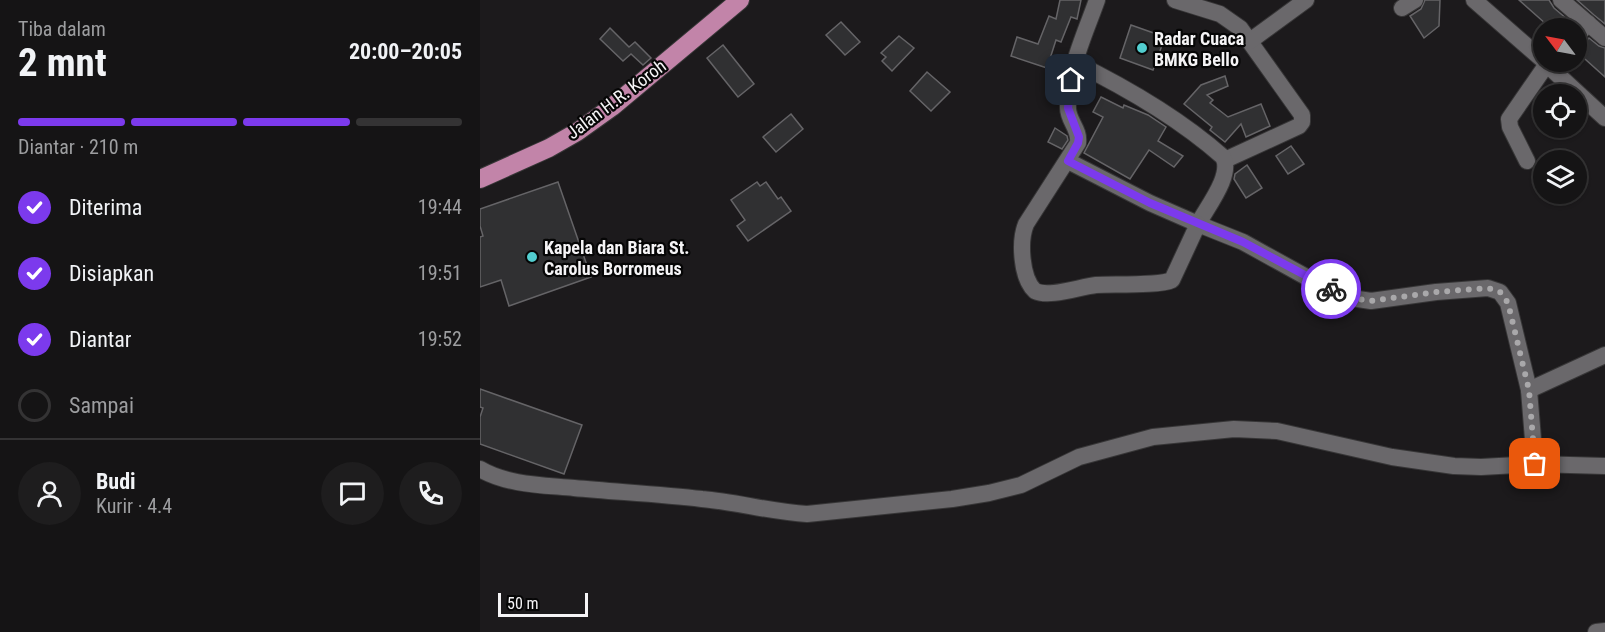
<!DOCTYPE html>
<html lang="id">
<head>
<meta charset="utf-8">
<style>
	body { margin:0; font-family:"Roboto Condensed",sans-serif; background:#1e1d1e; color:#f1f3f6; height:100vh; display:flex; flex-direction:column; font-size:22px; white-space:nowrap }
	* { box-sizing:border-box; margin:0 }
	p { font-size:20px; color:#9d9ea0 }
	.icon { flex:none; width:33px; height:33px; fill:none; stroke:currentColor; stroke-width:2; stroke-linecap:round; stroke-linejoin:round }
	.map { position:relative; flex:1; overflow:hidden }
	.details { display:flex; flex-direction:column; background:#151415; width:480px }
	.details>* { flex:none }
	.needle { width:39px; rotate:302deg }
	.fabs { position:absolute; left:1053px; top:18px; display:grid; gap:12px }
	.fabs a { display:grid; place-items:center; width:54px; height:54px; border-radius:50%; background:#151415; box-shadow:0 2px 4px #0004,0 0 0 2px #343334; font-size:30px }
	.scale { position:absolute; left:18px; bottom:15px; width:90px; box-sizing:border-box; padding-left:6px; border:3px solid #f5f4f6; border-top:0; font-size:16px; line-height:21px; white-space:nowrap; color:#f5f4f6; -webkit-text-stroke:4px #060606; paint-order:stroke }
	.pin { position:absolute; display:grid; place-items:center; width:51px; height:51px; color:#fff; margin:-26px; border-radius:12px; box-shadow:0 3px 9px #0006 }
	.courier { position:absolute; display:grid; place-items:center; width:60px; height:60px; margin:-30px; border:4px solid #7c3aed; border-radius:50%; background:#fff; color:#222; box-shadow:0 2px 8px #0007 }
	.headline em { font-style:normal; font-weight:700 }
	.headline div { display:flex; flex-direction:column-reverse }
	.headline { display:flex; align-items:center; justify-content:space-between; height:102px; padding:0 18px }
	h1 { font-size:39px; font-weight:700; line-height:45px }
	.bar { display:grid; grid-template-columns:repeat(4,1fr); gap:9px 6px; align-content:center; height:72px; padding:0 18px }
	.bar i { height:8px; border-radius:4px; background:#343334 }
	.bar .current { background:#7c3aed }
	.bar p { grid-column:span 4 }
	.line { display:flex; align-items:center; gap:15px; padding:0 18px; border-top:2px solid #343334 }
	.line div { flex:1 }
	.round { display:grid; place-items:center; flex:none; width:63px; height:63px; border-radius:32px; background:#1e1d1e }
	ol { padding:0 18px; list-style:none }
	li { display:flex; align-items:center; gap:18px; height:66px }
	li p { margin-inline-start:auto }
	li .icon { padding:6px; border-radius:50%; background:#7c3aed; color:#fff; stroke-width:4 }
	li:last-child { color:#9d9ea0 }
	li i { width:33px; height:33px; border:3px solid #343334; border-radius:50% }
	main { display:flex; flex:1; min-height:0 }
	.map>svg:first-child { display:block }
	.building { fill:#303032; stroke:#656467; stroke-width:1.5 }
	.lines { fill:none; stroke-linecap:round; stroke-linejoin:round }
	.minor-casing { stroke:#373637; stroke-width:18 }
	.major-casing { stroke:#373637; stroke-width:20 }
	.minor { stroke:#6a686b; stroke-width:16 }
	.major { stroke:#c284a9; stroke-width:18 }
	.done { stroke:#a9a8aa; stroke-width:6; stroke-dasharray:0 10.8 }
	.route { stroke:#7c3aed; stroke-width:8 }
	.poi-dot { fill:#52cdcf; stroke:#060606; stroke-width:2 }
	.labels { text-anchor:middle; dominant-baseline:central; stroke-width:4.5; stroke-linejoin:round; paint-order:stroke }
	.poi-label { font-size:18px; font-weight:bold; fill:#f5f4f6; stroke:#060606; text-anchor:start }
	.street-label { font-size:18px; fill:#f5f4f6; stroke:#060606 }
</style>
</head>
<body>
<main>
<section class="details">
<div class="headline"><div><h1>2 mnt</h1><p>Tiba dalam</p></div><em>20:00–20:05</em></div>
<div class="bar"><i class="current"></i><i class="current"></i><i class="current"></i><i></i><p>Diantar · 210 m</p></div>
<ol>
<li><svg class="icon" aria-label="check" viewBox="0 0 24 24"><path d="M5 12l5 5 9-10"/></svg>Diterima<p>19:44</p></li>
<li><svg class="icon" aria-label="check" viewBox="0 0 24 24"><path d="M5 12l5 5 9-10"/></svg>Disiapkan<p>19:51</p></li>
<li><svg class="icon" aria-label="check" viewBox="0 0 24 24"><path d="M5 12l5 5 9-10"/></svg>Diantar<p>19:52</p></li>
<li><i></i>Sampai</li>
</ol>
<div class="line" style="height:108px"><a class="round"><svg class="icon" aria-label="person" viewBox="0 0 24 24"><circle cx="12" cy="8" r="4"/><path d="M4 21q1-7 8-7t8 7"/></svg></a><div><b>Budi</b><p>Kurir · 4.4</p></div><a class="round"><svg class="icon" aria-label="chat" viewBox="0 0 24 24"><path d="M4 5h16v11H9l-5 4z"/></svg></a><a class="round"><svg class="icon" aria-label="phone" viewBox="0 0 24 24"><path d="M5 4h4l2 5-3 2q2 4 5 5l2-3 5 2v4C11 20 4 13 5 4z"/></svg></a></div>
</section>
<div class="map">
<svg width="1125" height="632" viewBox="0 0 1125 632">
	<rect width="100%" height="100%" fill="#1c1a1c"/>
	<!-- building -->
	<g class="building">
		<polygon points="580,0 601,0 597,19 591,17 581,42 576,40 567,68 531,56 537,37 558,44 569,16 576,19"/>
		<polygon points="945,0 960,0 959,26 944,38 930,16 941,9"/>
		<polygon points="1039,0 1069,0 1074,8 1093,24 1089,28 1063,28 1066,24"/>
		<polygon points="1097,0 1125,0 1125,24 1114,15"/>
		<polygon points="361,22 380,42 365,55 346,35"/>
		<polygon points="651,25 685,37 673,70 640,58"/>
		<polygon points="130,28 149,47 155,42 171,58 163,65 151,54 143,61 120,39"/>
		<polygon points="419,36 434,48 412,71 402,61 406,57 401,53"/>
		<polygon points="1109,38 1119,46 1125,48 1125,77 1096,51 1096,47 1104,44"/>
		<polygon points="243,45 274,84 258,97 227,58"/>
		<polygon points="447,72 470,92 451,111 430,91"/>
		<polygon points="745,76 748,86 727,95 733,100 730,103 748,117 781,104 790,126 766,137 761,124 745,142 730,130 732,127 704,104 721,85"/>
		<polygon points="621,97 643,108 644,105 668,115 686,127 678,141 703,156 694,167 669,150 650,179 604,153 623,117 613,112"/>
		<polygon points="311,114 323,129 296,152 283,137"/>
		<polygon points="575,128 587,136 588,140 582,149 568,142"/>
		<polygon points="811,146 824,164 808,174 796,156"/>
		<polygon points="767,165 782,188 766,198 754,179 755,174"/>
		<polygon points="78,182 111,277 29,306 21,280 0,287 0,237 3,236 0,226 0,209"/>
		<polygon points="277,182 280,186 286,182 298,199 301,197 311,211 268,241 257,226 265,220 251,200"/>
		<polygon points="0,389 102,425 84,474 0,444 0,417 3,408 0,407"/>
	</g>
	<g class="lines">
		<defs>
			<g id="minor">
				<polyline points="695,0 740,14 760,28 822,115 822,122 819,126 745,160"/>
				<polyline points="994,0 1064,61"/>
				<polyline points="1081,0 1125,38"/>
				<polyline points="922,8 935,0"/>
				<polyline points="1096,37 1108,23"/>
				<polyline points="770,41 826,0"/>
				<path d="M594 62C647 88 699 118 743 157 753 175 727 207 718 224L763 242 839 284 878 299 891 301 956 292 1008 288 1020 292 1028 303 1049 390 1055 464"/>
				<polyline points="1064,62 1125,118"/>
				<path d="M588 161 670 203 718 224 692 280C680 286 633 284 616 285 599 287 569 298 555 291 541 278 539 241 546 224L598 143C600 129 588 121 588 108 587 71 605 34 617 0"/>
				<polyline points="1047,161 1030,127 1029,119 1067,64"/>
				<polyline points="1049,390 1125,355"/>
				<path d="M0 469C27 485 63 485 94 488 137 492 180 494 222 499 257 502 291 512 327 514L472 499 509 493 541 485 599 457 673 437 754 429 797 431 912 457 974 466 1001 467 1055 464 1125 466"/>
				<polyline points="1116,632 1125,631"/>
			</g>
			<polyline id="major" points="0,179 69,148 97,132 132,107 260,0"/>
		</defs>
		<!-- minor casing -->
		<use href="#minor" class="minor-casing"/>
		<!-- major casing -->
		<use href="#major" class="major-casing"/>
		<!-- minor -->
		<use href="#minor" class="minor"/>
		<!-- major -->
		<use href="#major" class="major"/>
	</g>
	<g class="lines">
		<!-- done -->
		<polyline class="done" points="851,289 878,299 891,301 956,292 1008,288 1020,292 1028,303 1049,390 1055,464"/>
		<!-- route -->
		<polyline class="route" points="591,80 588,108 599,137 598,143 588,161 670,203 763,242 851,289"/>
	</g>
	<!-- markers -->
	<g class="poi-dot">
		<circle cx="662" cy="48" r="6"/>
		<circle cx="52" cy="257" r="6"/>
	</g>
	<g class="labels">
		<!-- poi labels -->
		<g class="poi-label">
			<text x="674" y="38">Radar Cuaca<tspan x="674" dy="21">BMKG Bello</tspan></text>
			<text x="64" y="247">Kapela dan Biara St.<tspan x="64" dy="21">Carolus Borromeus</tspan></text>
		</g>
		<!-- street labels -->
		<g class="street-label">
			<text transform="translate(136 99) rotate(-37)">Jalan H.R. Koroh</text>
		</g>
	</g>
</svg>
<div class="fabs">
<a><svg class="needle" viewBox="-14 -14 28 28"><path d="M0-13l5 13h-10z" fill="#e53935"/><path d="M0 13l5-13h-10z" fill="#9d9ea0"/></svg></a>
<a><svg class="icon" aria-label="locate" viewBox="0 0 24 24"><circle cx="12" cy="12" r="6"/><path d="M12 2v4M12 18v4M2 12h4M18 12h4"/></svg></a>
<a><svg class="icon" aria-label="layers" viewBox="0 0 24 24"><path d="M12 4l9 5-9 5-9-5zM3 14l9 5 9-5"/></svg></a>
</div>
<div class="scale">50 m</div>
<div class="pin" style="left:1055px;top:464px;background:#ea580c"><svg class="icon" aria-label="bag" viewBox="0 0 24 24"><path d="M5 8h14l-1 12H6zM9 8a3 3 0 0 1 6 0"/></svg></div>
<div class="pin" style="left:591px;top:80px;background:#1f2937"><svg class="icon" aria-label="home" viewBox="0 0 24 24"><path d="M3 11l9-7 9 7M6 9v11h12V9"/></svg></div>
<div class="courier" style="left:851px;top:289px"><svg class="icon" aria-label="bike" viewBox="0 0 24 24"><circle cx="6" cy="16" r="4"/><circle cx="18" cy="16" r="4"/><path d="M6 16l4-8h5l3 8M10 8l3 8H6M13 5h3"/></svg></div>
</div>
</main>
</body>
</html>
